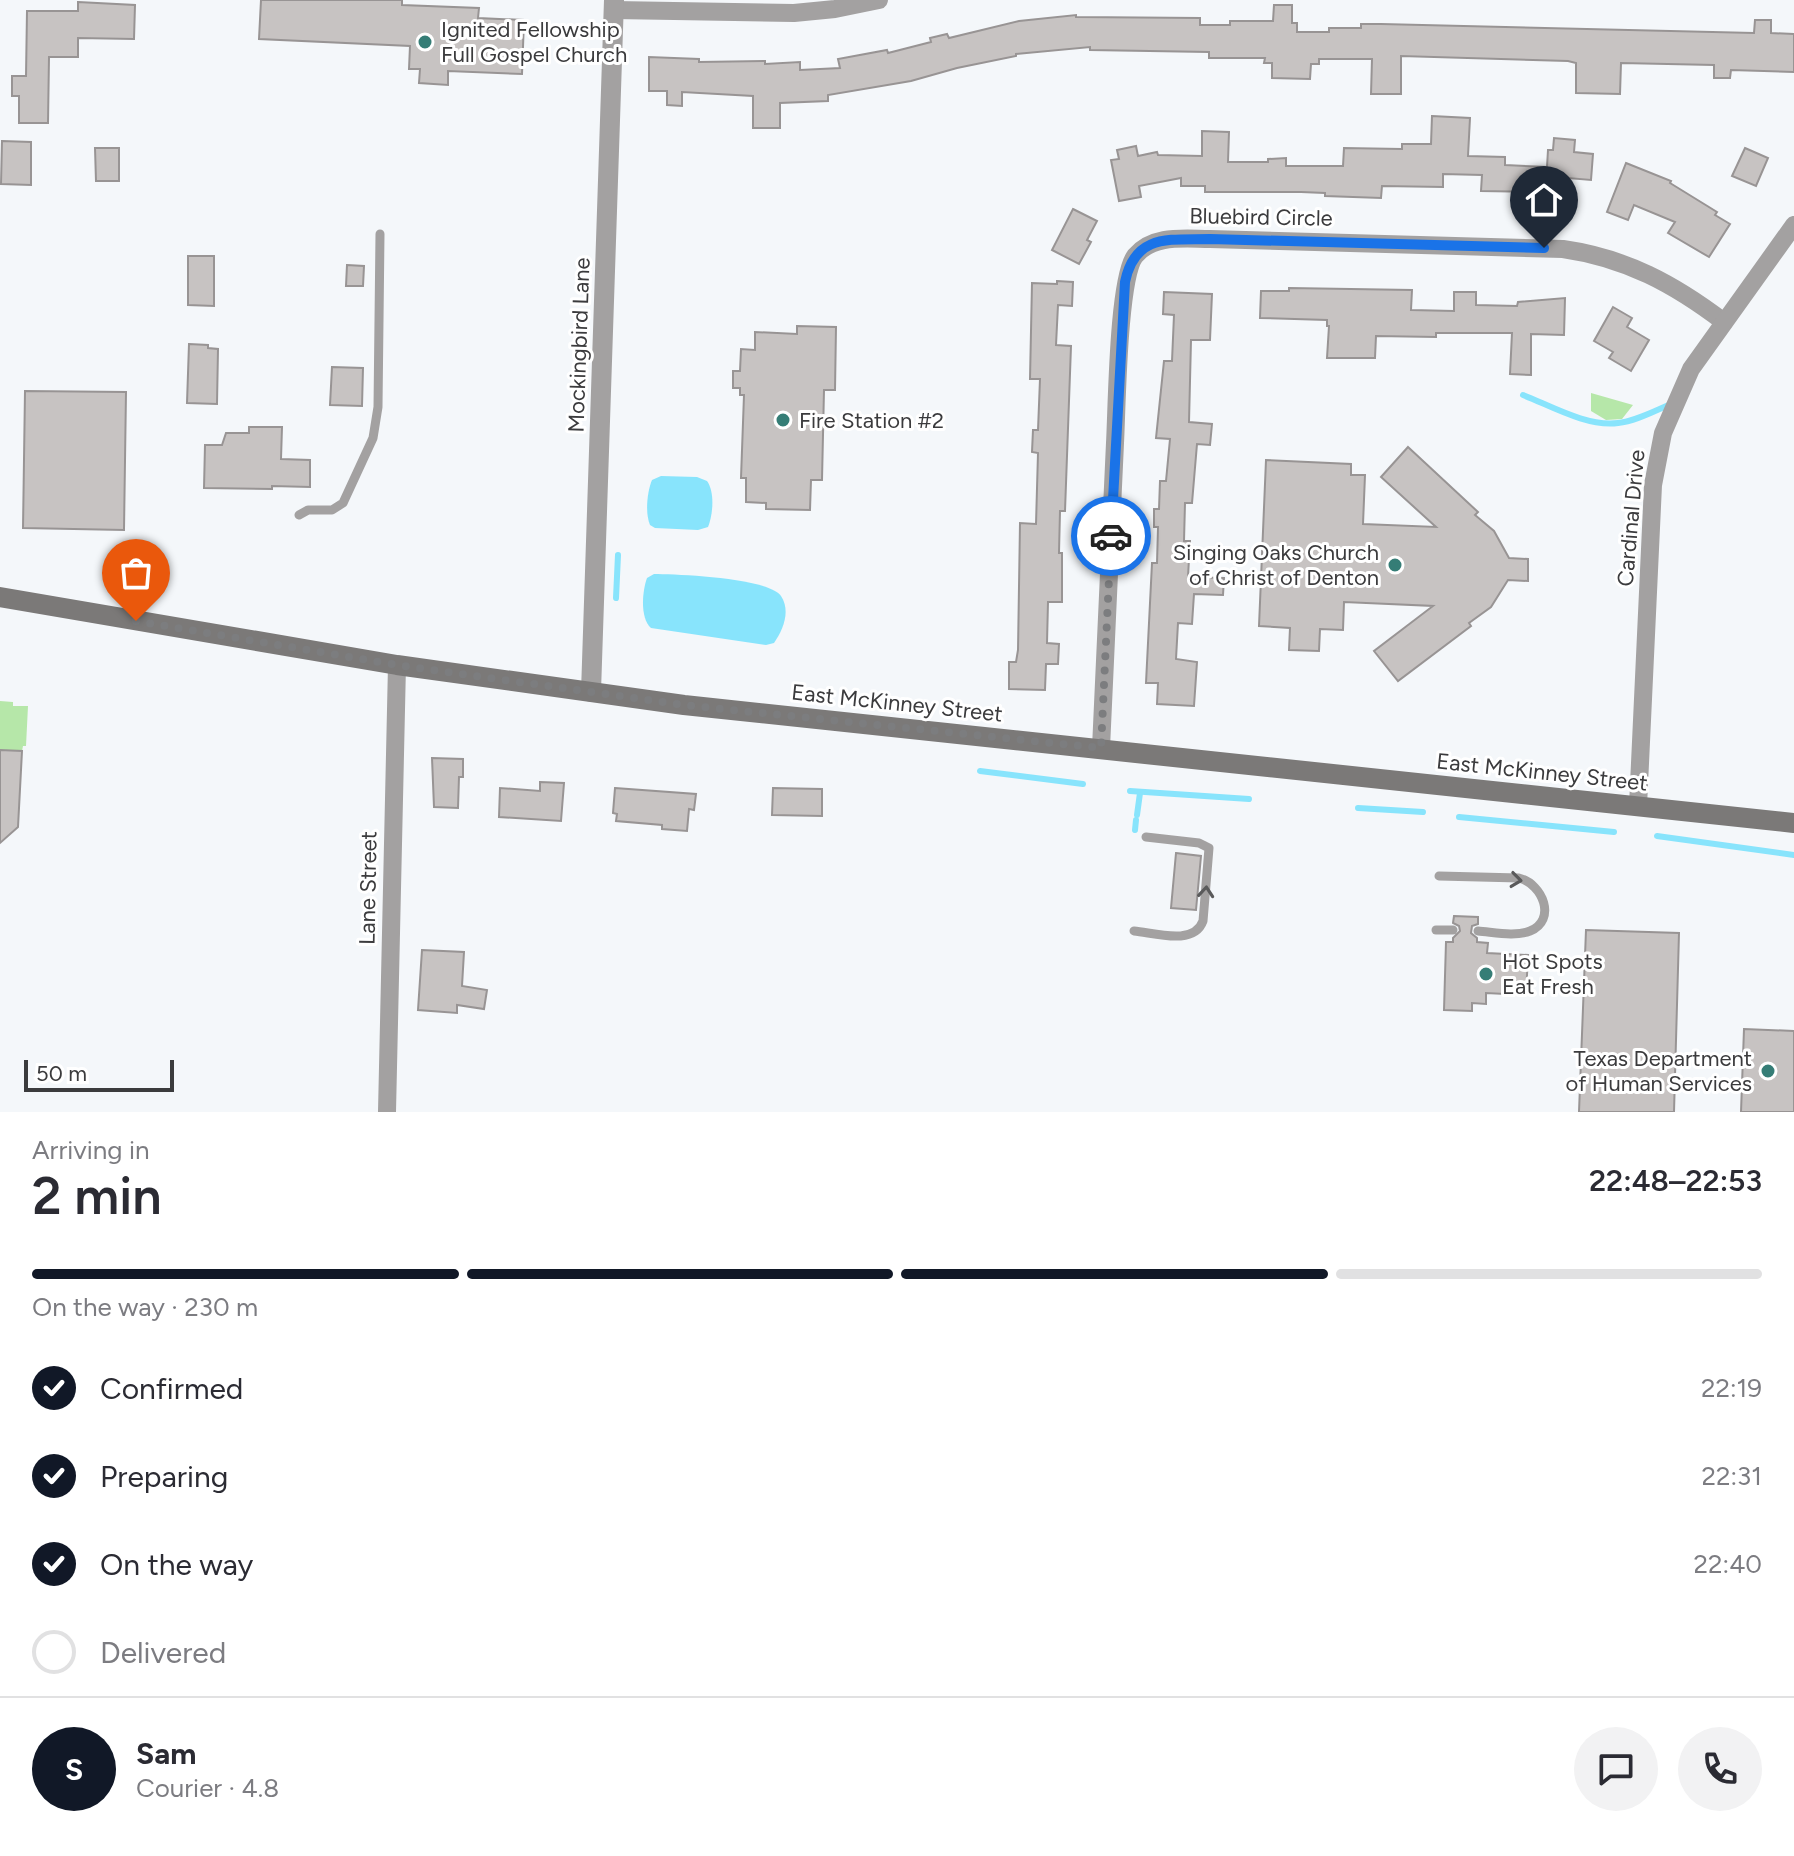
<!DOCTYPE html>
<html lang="en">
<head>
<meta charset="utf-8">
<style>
	body { margin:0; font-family:Figtree,sans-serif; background:#f2f2f3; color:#2b2b33; height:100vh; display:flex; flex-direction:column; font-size:30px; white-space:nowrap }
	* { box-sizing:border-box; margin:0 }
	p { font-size:26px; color:#7c7c81 }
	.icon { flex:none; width:44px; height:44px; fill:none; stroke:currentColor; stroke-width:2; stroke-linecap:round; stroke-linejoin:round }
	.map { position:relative; height:1112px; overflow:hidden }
	.panel { display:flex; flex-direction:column; background:#fff; flex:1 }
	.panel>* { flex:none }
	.scale { position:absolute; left:24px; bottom:20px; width:150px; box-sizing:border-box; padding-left:8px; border:4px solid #3b3b3d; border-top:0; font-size:22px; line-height:28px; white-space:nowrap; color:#3b3b3d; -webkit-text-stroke:6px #fff; paint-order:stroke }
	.pin { position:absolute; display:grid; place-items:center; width:68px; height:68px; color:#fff; margin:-82px -34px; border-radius:50% 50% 50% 0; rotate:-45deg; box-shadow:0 0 8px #0007 }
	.pin .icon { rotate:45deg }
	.courier { position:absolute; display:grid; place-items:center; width:80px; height:80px; margin:-40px; border:6px solid #1a73e8; border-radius:50%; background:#fff; color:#222; box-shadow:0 2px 10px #0007 }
	.summary em { font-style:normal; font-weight:600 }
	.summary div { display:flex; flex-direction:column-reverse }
	.summary { display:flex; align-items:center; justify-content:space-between; height:136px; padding:0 32px }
	h1 { font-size:52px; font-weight:600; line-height:60px }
	.bar { display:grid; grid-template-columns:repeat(4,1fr); gap:12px 8px; align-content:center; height:96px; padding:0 32px }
	.bar i { height:10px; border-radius:6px; background:#e1e1e2 }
	.bar .current { background:#111827 }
	.bar p { grid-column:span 4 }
	.line { display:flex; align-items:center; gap:20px; padding:0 32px; border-top:2px solid #e1e1e2 }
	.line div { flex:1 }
	.round { display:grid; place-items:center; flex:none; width:84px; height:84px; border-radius:42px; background:#f2f2f3 }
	ol { padding:0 32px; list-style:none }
	li { display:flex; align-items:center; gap:24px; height:88px }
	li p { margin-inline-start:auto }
	li .icon { padding:8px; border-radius:50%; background:#111827; color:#fff; stroke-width:4 }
	li:last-child { color:#7c7c81 }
	li i { width:44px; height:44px; border:4px solid #e1e1e2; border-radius:50% }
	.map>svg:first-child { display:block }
	.green { fill:#b6e7a9 }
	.water { fill:#88e4fc }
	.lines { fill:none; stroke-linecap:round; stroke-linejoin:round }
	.stream { stroke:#88e4fc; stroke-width:6 }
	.building { fill:#c7c3c2; stroke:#989494; stroke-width:2 }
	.service { stroke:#a3a1a1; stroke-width:9 }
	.minor { stroke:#a3a1a1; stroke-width:18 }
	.tertiary { stroke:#a3a1a1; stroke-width:20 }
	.secondary { stroke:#7b7978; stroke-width:20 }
	.oneway { stroke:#5a5a5b }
	.done { stroke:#7c7d7f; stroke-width:8; stroke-dasharray:0 14.4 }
	.route { stroke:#1a73e8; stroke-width:10 }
	.poi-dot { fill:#357d76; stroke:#fff; stroke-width:3 }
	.labels { text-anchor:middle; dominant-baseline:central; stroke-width:6; stroke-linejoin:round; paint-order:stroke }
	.poi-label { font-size:22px; fill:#3b3b3d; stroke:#fff; text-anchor:start }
	.street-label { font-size:22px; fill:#3b3b3d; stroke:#fff }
</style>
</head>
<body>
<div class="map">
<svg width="1794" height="1112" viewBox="0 0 1794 1112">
	<rect width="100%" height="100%" fill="#f4f7fa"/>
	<!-- green -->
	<g class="green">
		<polygon points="1591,393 1633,405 1622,419 1606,420 1591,411"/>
		<polygon points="0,701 13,702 13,706 28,706 26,746 23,746 22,751 0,750"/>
	</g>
	<!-- water -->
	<g class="water">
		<path d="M661 476 697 477 707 481C715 492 713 515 708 527L698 530 655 528 650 525C645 513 647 492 652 480Z"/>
		<path d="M654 574C677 574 769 578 781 596 791 611 783 630 774 643L766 645 651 628C640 618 642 592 647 578Z"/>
	</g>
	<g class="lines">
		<!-- stream -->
		<g class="stream">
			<path d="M1523 395C1551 406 1587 427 1618 423 1636 421 1654 411 1671 404"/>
			<polyline points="616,598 618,555"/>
			<polyline points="980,771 1083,784"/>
			<polyline points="1130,791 1249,799"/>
			<polyline points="1358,808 1423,812"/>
			<polyline points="1137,815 1140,793"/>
			<polyline points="1459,817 1614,832"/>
			<polyline points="1135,830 1136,820"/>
			<polyline points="1657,836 1794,855"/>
		</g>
	</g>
	<!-- building -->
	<g class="building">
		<polygon points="261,0 402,0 402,5 479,8 478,18 524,20 522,74 448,71 448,85 419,83 420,69 409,69 410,46 259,39"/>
		<polygon points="78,2 135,5 134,39 78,38 78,57 49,57 48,123 19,123 19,96 12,96 12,76 26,76 27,11 78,11"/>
		<polygon points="1274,5 1292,5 1292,23 1297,23 1297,32 1329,32 1329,28 1361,28 1361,24 1381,24 1754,33 1755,20 1771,20 1771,33 1794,34 1794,72 1731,70 1730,78 1714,78 1714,65 1621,63 1620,94 1576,93 1576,63 1568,61 1401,56 1401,94 1371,94 1372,59 1319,59 1319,64 1311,64 1310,79 1272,78 1272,63 1264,63 1265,58 1209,58 1209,52 1090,50 1090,47 1016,54 1016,56 957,68 911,81 828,95 828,101 780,103 780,128 753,128 753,96 682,92 682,106 667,105 667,91 649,91 649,57 699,59 699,62 765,61 765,64 800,62 800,70 840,68 838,59 887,50 888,53 931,42 930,38 947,34 949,38 1019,21 1076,15 1076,17 1200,18 1200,25 1230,25 1230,21 1273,21"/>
		<polygon points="1432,116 1470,118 1468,156 1505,157 1505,165 1547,167 1548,150 1553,150 1554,138 1575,140 1574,152 1593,154 1591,180 1568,178 1566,197 1544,195 1544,192 1481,191 1482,175 1443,174 1443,187 1382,186 1381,198 1325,196 1325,193 1301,192 1205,192 1205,186 1181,186 1181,178 1139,186 1141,197 1119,201 1111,160 1119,159 1117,150 1136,146 1138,156 1157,152 1158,155 1202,156 1202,131 1229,132 1228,162 1268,162 1268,159 1286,158 1286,166 1343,166 1344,148 1402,149 1402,144 1431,144"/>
		<polygon points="2,141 31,142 31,185 1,184"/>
		<polygon points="95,148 119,148 119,181 96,181"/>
		<polygon points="1745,148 1768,158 1756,186 1732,176"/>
		<polygon points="1626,163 1671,181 1670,183 1717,212 1715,215 1730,224 1709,257 1668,233 1675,222 1634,205 1628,220 1607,212"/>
		<polygon points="1073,209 1097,221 1087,240 1091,242 1079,264 1052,250"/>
		<polygon points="188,256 214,256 214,306 188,305"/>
		<polygon points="347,265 364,266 363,286 346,286"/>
		<polygon points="1057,281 1073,282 1072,306 1058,305 1056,345 1071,346 1065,511 1060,511 1059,553 1062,553 1062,602 1048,602 1047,643 1059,644 1058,664 1046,664 1045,690 1009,689 1009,662 1016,662 1018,650 1020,523 1036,524 1038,453 1032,452 1033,430 1038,430 1040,379 1030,379 1032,283 1057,284"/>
		<polygon points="1289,288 1412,290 1411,310 1454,311 1454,292 1476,292 1476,305 1517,306 1518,302 1565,298 1564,335 1531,334 1531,375 1510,374 1512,333 1436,333 1436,337 1376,336 1375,358 1327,358 1329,326 1327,326 1327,320 1260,318 1261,291 1289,291"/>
		<polygon points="1164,292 1212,294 1210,340 1191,340 1189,422 1212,424 1210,445 1197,444 1192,503 1185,503 1184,541 1190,541 1188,577 1224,578 1223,595 1194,594 1192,624 1178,623 1176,659 1197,662 1194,706 1157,704 1158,683 1146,683 1152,563 1157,563 1158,527 1154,527 1154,509 1159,509 1160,481 1166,481 1170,439 1156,438 1164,361 1172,361 1174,315 1163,314"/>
		<polygon points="1613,307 1632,318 1627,327 1649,340 1631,371 1609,358 1613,352 1594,341"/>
		<polygon points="797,326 836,327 835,390 824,390 822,480 811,480 810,510 766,509 766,503 746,502 746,478 741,478 744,395 740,395 740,388 733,388 733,371 740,371 741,349 755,350 755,332 797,334"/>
		<polygon points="189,344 208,345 208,348 218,349 217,404 187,403"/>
		<polygon points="332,367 363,368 362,406 330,405"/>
		<polygon points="25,391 126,392 124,530 23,528"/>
		<polygon points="249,427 282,427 281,459 310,460 310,487 272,486 272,489 204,488 205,445 222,445 226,433 249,433"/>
		<polygon points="1408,447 1478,512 1475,515 1494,531 1509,558 1528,559 1528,581 1508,580 1491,607 1469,623 1471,626 1398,681 1374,651 1433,606 1344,602 1343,630 1320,629 1319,651 1289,650 1290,628 1259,626 1266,460 1351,464 1351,475 1365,475 1363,524 1436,527 1381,477"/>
		<polygon points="0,750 22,751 18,827 0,843"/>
		<polygon points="432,758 463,759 463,777 459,777 458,808 434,807"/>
		<polygon points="540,782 564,783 561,821 499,817 500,788 540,791"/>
		<polygon points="615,788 696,794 694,810 689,809 687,831 662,829 662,825 616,821 617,814 613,813"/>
		<polygon points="773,788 822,789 822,816 772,815"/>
		<polygon points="1176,853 1201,856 1196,910 1171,908"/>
		<polygon points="1454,916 1478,917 1478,924 1472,926 1471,933 1477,938 1477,942 1488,943 1487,953 1528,955 1526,995 1486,993 1486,1004 1472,1003 1472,1011 1444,1010 1446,942 1453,942 1453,938 1460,931 1459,926 1453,923"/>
		<polygon points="1586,930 1679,933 1674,1112 1579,1112"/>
		<polygon points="422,950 464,952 462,986 487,990 484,1009 457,1005 457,1013 418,1010"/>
		<polygon points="1744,1029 1794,1031 1794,1112 1741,1112"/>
	</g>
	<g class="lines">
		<!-- service -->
		<g class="service">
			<polyline points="299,515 308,510 332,510 343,503 373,438 378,407 380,234"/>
			<path d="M1439 876 1519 878C1543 884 1557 920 1530 931 1515 937 1493 932 1478 931"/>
			<polyline points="1436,930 1453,930"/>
			<path d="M1134 931C1155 933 1194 946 1203 921L1209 848 1199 843 1146 837"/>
		</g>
		<!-- minor -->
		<g class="minor">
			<polyline points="614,10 794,13 835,9 879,0"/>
			<path d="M1101 748C1106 646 1110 544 1115 443 1117 407 1118 279 1135 256 1153 234 1185 239 1210 239L1563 249C1626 258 1674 284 1724 322"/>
			<polyline points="1638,806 1653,485 1663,433 1691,369 1794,225"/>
			<polyline points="387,1112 397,665"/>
		</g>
		<!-- tertiary -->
		<polyline class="tertiary" points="591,692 614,0"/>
		<!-- secondary -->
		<polyline class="secondary" points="0,597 397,665 684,705 1794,823"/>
	</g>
	<!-- one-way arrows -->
	<defs><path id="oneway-chevron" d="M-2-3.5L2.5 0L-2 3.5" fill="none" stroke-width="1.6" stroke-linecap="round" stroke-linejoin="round" transform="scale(2)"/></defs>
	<g class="oneway">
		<use href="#oneway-chevron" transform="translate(1516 880) rotate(7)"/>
		<use href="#oneway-chevron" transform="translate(1206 892) rotate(-85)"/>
	</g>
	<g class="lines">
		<!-- done -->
		<polyline class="done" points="136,621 397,665 684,705 1101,748 1111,536"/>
		<!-- route -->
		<path class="route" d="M1111 536 1125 282C1135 233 1170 240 1210 239L1544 248"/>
	</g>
	<!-- markers -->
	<g class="poi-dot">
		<circle cx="425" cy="42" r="8"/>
		<circle cx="783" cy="420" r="8"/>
		<circle cx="1395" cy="565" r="8"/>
		<circle cx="1486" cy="974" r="8"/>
		<circle cx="1768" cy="1071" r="8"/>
	</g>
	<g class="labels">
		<!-- poi labels -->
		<g class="poi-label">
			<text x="441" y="29">Ignited Fellowship<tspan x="441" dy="25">Full Gospel Church</tspan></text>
			<text x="799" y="420">Fire Station #2</text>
			<text x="1379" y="552" text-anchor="end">Singing Oaks Church<tspan x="1379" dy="25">of Christ of Denton</tspan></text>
			<text x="1502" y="961">Hot Spots<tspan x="1502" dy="25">Eat Fresh</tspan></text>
			<text x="1752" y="1058" text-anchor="end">Texas Department<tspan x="1752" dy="25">of Human Services</tspan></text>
		</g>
		<!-- street labels -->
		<g class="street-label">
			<text transform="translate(1261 217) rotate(1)">Bluebird Circle</text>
			<text transform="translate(579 345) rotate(-88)">Mockingbird Lane</text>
			<text transform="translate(1631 518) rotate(-85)">Cardinal Drive</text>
			<text transform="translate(897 703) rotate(6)">East McKinney Street</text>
			<text transform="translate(1542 772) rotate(6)">East McKinney Street</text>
			<text transform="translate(368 888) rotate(-89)">Lane Street</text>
		</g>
	</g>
</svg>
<div class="scale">50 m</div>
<div class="pin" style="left:136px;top:621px;background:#ea580c"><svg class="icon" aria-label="bag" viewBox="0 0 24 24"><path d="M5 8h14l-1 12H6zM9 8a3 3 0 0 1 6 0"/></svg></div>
<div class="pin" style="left:1544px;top:248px;background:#1f2937"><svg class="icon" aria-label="home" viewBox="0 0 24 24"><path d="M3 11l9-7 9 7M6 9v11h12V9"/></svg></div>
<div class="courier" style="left:1111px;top:536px"><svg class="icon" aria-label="car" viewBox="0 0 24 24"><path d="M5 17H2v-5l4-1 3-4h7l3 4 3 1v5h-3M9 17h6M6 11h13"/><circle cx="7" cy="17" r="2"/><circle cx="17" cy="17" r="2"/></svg></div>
</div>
<section class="panel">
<div class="summary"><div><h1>2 min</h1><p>Arriving in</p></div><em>22:48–22:53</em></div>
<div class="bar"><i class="current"></i><i class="current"></i><i class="current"></i><i></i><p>On the way · 230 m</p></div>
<ol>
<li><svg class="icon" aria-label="check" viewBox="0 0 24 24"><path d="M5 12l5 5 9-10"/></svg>Confirmed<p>22:19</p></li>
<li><svg class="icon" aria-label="check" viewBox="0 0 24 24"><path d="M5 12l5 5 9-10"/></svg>Preparing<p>22:31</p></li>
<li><svg class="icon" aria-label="check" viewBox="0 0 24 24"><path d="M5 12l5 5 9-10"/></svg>On the way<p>22:40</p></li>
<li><i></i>Delivered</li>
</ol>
<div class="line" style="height:144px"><b class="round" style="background:#111827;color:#fff">S</b><div><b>Sam</b><p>Courier · 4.8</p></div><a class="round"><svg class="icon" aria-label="chat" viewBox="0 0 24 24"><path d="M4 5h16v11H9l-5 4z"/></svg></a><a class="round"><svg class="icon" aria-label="phone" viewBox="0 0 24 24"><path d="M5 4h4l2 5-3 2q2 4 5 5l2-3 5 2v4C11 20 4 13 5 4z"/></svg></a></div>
</section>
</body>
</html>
